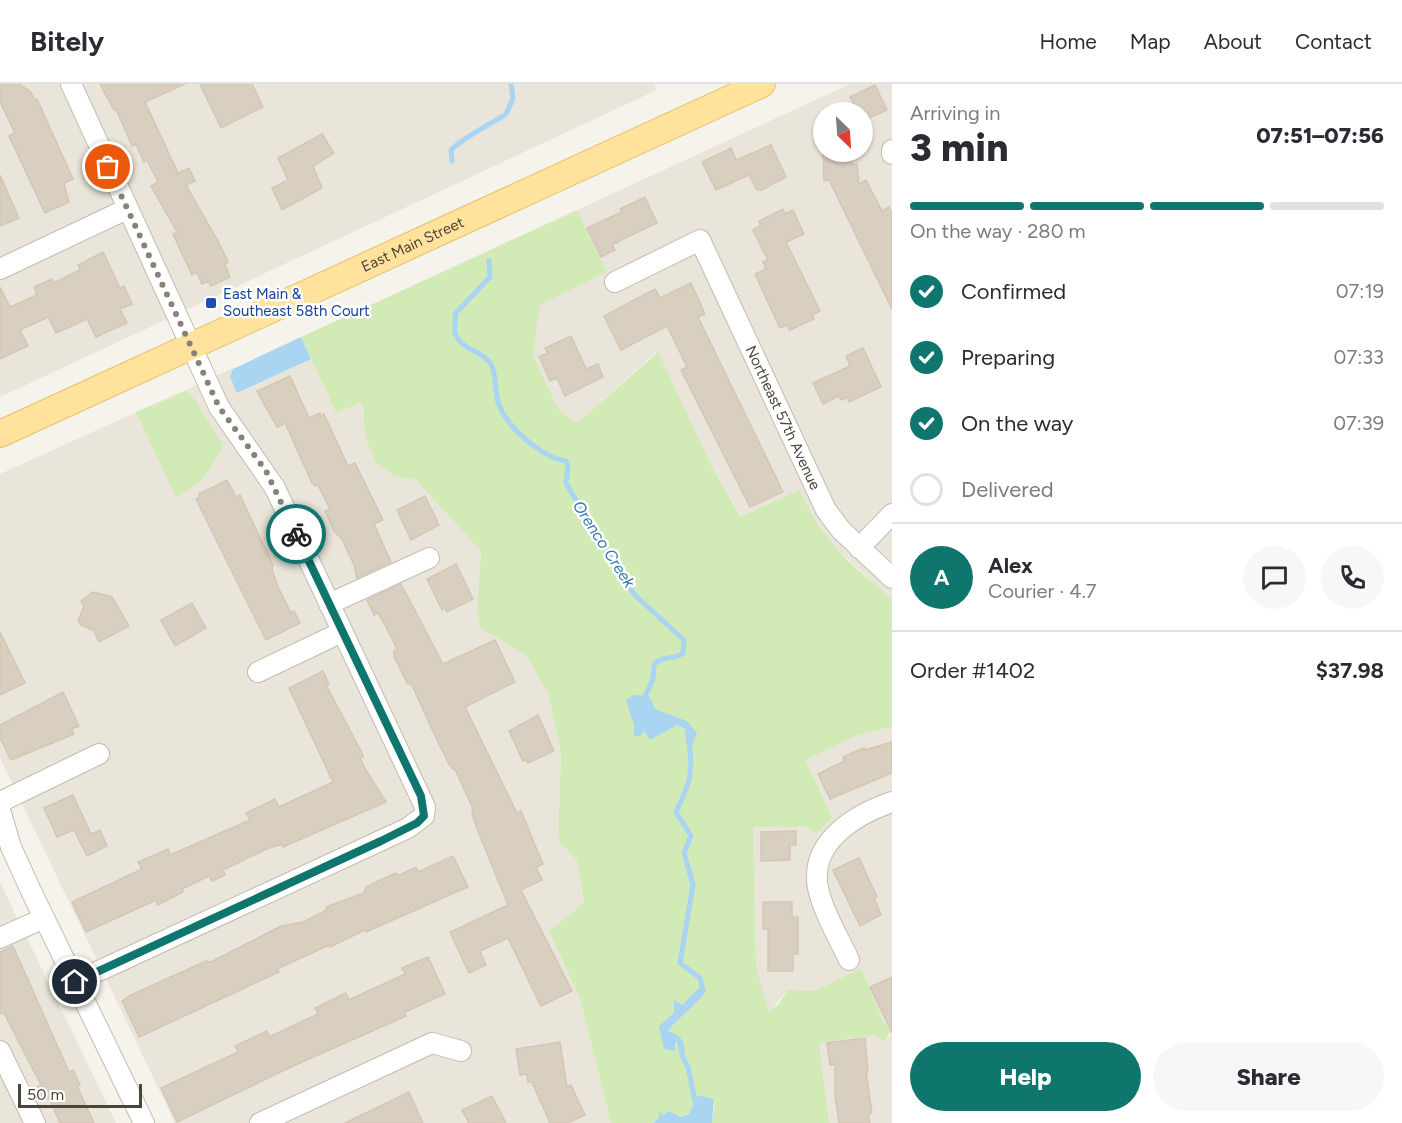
<!DOCTYPE html>
<html lang="en">
<head>
<meta charset="utf-8">
<style>
	body { margin:0; font-family:Figtree,sans-serif; background:#f7f7f7; color:#2b2b33; height:100vh; display:flex; flex-direction:column; font-size:22px; white-space:nowrap }
	* { box-sizing:border-box; margin:0 }
	p { font-size:20px; color:#7c7c81 }
	.icon { flex:none; width:33px; height:33px; fill:none; stroke:currentColor; stroke-width:2; stroke-linecap:round; stroke-linejoin:round }
	.map { position:relative; flex:1; overflow:hidden }
	.sheet { display:flex; flex-direction:column; background:#fff; width:510px }
	.sheet>* { flex:none }
	.needle { width:39px; rotate:155deg }
	.controls { position:absolute; left:813px; top:18px; display:grid; gap:12px }
	.controls a { display:grid; place-items:center; width:60px; height:60px; border-radius:50%; background:#fff; box-shadow:0 2px 4px #0004; font-size:30px }
	.scale { position:absolute; left:18px; bottom:15px; width:124px; box-sizing:border-box; padding-left:6px; border:3px solid #4b4439; border-top:0; font-size:16px; line-height:21px; white-space:nowrap; color:#4b4439; -webkit-text-stroke:4px #fff; paint-order:stroke }
	.pin { position:absolute; display:grid; place-items:center; width:51px; height:51px; color:#fff; margin:-26px; border:3px solid #fff; border-radius:50%; box-shadow:0 2px 6px #0007 }
	.courier { position:absolute; display:grid; place-items:center; width:60px; height:60px; margin:-30px; border:4px solid #0f766e; border-radius:50%; background:#fff; color:#222; box-shadow:0 2px 8px #0007 }
	.headline em { font-style:normal; font-weight:800 }
	.headline div { display:flex; flex-direction:column-reverse }
	.headline { display:flex; align-items:center; justify-content:space-between; height:102px; padding:0 18px }
	h1 { font-size:39px; font-weight:800; line-height:45px }
	.bar { display:grid; grid-template-columns:repeat(4,1fr); gap:9px 6px; align-content:center; height:72px; padding:0 18px }
	.bar i { height:8px; border-radius:4px; background:#e1e1e2 }
	.bar .active { background:#0f766e }
	.bar p { grid-column:span 4 }
	.line { display:flex; align-items:center; gap:15px; padding:0 18px; border-top:2px solid #e1e1e2 }
	.line div { flex:1 }
	.round { display:grid; place-items:center; flex:none; width:63px; height:63px; border-radius:32px; background:#f7f7f7 }
	ol { padding:0 18px; list-style:none }
	li { display:flex; align-items:center; gap:18px; height:66px }
	li p { margin-inline-start:auto }
	li .icon { padding:6px; border-radius:50%; background:#0f766e; color:#fff; stroke-width:4 }
	li:last-child { color:#7c7c81 }
	li i { width:33px; height:33px; border:3px solid #e1e1e2; border-radius:50% }
	.cta { display:flex; gap:12px; margin-top:auto; padding:12px 18px }
	.cta a { flex:1; height:69px; border-radius:36px; background:#0f766e; color:#fff; font-size:24px; font-weight:800; line-height:69px; text-align:center }
	.cta a+a { background:#f7f7f7; color:#2b2b33 }
	header { display:flex; align-items:center; gap:36px; box-sizing:border-box; height:84px; padding:0 30px; background:#fff; border-bottom:2px solid #e1e1e2 }
	header strong { font-size:28px }
	nav { display:flex; gap:33px; margin-inline-start:auto; font-size:21px }
	main { display:flex; flex:1; min-height:0 }
	.map>svg:first-child { display:block }
	.residential { fill:#eae5da; fill-rule:evenodd }
	.green { fill:#d2eab5; fill-rule:evenodd }
	.water { fill:#a9d4f2 }
	.lines { fill:none; stroke-linecap:round; stroke-linejoin:round }
	.stream { stroke:#a9d4f2; stroke-width:5 }
	.building { fill:#d8cfc1; stroke:#d3c7b4; stroke-width:1.5 }
	.minor-casing { stroke:#c2bbae; stroke-width:22 }
	.major-casing { stroke:#e6c16a; stroke-width:28 }
	.minor { stroke:#fff; stroke-width:20 }
	.major { stroke:#ffe39c; stroke-width:26 }
	.done { stroke:#878178; stroke-width:6; stroke-dasharray:0 10.8 }
	.route { stroke:#0f766e; stroke-width:8 }
	.transit-dot { fill:#1a4fb4; stroke:#fff; stroke-width:2 }
	.labels { text-anchor:middle; dominant-baseline:central; stroke-width:5; stroke-linejoin:round; paint-order:stroke }
	.street-label { font-size:15px; fill:#4b4439; stroke:#fff }
	.transit-label { font-size:15px; fill:#164399; stroke:#fff; text-anchor:start }
	.water-label { font-size:16px; font-style:italic; fill:#2e7ab2; stroke:#fff }
</style>
</head>
<body>
<header>
<strong>Bitely</strong>
<nav><a>Home</a><a>Map</a><a>About</a><a>Contact</a></nav>
</header>
<main>
<div class="map">
<svg width="892" height="1039" viewBox="0 0 892 1039">
	<rect width="100%" height="100%" fill="#f6f3ec"/>
	<!-- residential -->
	<g class="residential">
		<polygon points="0,0 654,0 657,6 0,313"/>
		<path d="M850 0H892V547L869 495 827 456 809 427 742 433 711 381 655 269 577 339 559 326 533 271 540 220 607 188 577 126ZM824 28H862V68H824Z"/>
		<polygon points="311,275 336,329 362,317 363,333 395,392 416,396 481,467 477,528 481,545 526,571 548,609 561,670 558,756 577,777 584,820 549,847 580,915 611,1039 175,1039 0,674 0,390 236,283 230,293 238,309"/>
		<polygon points="892,643 892,945 884,939 861,884 814,907 787,906 769,929 756,882 753,743 807,743 817,749 832,732 806,676 858,651"/>
		<polygon points="0,798 116,1039 0,1039"/>
		<polygon points="892,949 892,1039 829,1039 819,959 875,951 884,958"/>
	</g>
	<!-- green -->
	<g class="green">
		<path d="M577 126 607 188 540 221 533 271 559 326 577 339 658 268 711 381 741 433 799 406C825 460 847 477 892 515V643L858 651 806 676 832 733 816 750 807 743H753L756 882 769 928 779 920 787 906 814 907 861 884 884 939 892 945 884 958 875 951 819 959 829 1039H712L715 1019 709 1014 701 1011 689 1030C679 1033 668 1035 659 1028V1034L653 1039H611L580 915 549 847 584 819 577 777 558 756 561 670 548 609 526 571 481 545 477 528 481 467 416 396 395 392 376 379 366 355 362 318 336 329 301 253ZM650 615 654 625 687 637 686 657 685 645 677 641 650 655 644 647 634 651V641ZM699 906 703 912 669 945V948L683 956 675 958 660 942Z"/>
		<path d="M187 307C194 311 215 350 223 361 210 386 203 401 176 413L136 328Z"/>
	</g>
	<!-- water -->
	<g class="water">
		<polygon points="301,253 311,275 237,309 230,293 233,285"/>
		<polygon points="634,611 649,612 655,625 687,637 697,649 691,664 686,657 685,645 677,641 650,656 644,647 639,653 634,651 634,641 626,616"/>
		<path d="M700 903 705 906 703 912 669 945V948C685 950 684 963 686 977L680 971 677 958H675V967L664 965 659 942 674 929V916L682 921Z"/>
		<polygon points="701,1011 714,1016 712,1039 653,1039 659,1034 659,1027 664,1031 669,1027 680,1033 689,1030 697,1013"/>
	</g>
	<g class="lines">
		<!-- stream -->
		<g class="stream">
			<path d="M452 77 451 66C468 50 487 43 506 30L513 15 511 0"/>
			<path d="M489 176 490 193 455 230C456 236 454 242 455 248 459 266 484 266 492 282 496 292 495 307 498 318 506 343 541 373 566 377L568 381 566 399 625 499 638 514 684 556 683 569C674 577 662 570 654 581L653 595 643 617"/>
			<path d="M689 658C694 689 689 701 676 728L691 752 684 769 693 801 680 879 700 894 703 907 701 909"/>
			<polyline points="682,971 688,983 696,1022"/>
		</g>
	</g>
	<!-- building -->
	<g class="building">
		<polygon points="0,0 19,0 30,7 35,16 37,15 73,95 64,99 69,118 45,129 9,52 15,49 0,18"/>
		<polygon points="100,0 185,0 145,18 178,89 189,84 195,97 186,101 219,159 228,178 225,180 230,193 211,202 208,197 202,200 197,188 192,191 173,150 177,148 151,102 158,98 147,76 144,78 136,60 132,62 116,25 114,26"/>
		<polygon points="200,0 252,0 263,23 221,44"/>
		<polygon points="875,1 887,26 863,37 862,28 858,28 850,13"/>
		<polygon points="322,50 334,69 313,82 322,104 282,126 272,104 288,96 278,74"/>
		<polygon points="771,61 786,93 762,106 757,106 749,91 716,106 702,78 731,64 736,76"/>
		<polygon points="823,68 851,68 852,81 857,80 859,100 866,96 882,127 889,123 892,130 892,225 829,96 824,97"/>
		<polygon points="0,91 19,134 0,142"/>
		<polygon points="645,113 657,139 623,155 612,161 615,166 601,173 587,144 622,128 620,125"/>
		<polygon points="783,125 785,130 793,126 804,150 786,158 820,227 812,231 814,235 790,246 787,241 780,244 755,190 766,185 763,178 768,176 753,146 761,141 759,137"/>
		<polygon points="103,168 120,204 124,202 132,220 120,225 127,239 96,253 87,235 56,249 48,233 20,246 28,262 0,275 0,203 10,223 37,211 34,203 52,195 54,199 80,186 78,181"/>
		<polygon points="691,199 705,230 698,233 783,408 750,423 681,286 687,283 667,242 621,266 604,232 655,205 660,214"/>
		<polygon points="571,252 586,285 598,280 603,293 565,312 557,294 550,297 539,273 548,269 545,264"/>
		<polygon points="863,264 881,303 849,318 847,313 841,316 839,312 823,320 813,299 850,282 846,272"/>
		<polygon points="290,292 309,334 320,329 321,332 324,330 348,382 355,379 383,436 374,440 391,478 357,494 354,481 342,455 334,447 325,427 330,425 318,401 315,402 312,399 285,339 277,343 257,307"/>
		<polygon points="227,396 236,413 240,411 273,481 272,486 278,503 291,529 294,527 300,539 266,556 196,415 200,413 199,410"/>
		<polygon points="425,412 439,441 411,456 397,426"/>
		<polygon points="456,480 473,515 447,528 445,524 442,526 427,495"/>
		<polygon points="401,500 443,580 495,556 515,598 465,623 517,729 521,727 543,780 536,783 542,796 521,806 572,907 541,922 508,854 480,867 486,881 469,889 450,848 508,821 478,747 472,730 473,725 456,687 450,682 435,652 412,601 407,599 394,572 394,567 397,565 385,541 378,529 374,531 367,516"/>
		<polygon points="93,508 112,513 129,542 99,558 94,547 81,541 78,537 84,522 81,517"/>
		<polygon points="192,519 206,544 175,562 161,536"/>
		<polygon points="0,548 25,599 0,611"/>
		<polygon points="323,587 329,600 326,601 362,669 363,673 360,674 366,686 386,718 283,763 282,760 264,766 223,786 225,791 212,797 209,792 182,805 183,808 158,821 156,816 86,848 72,818 142,785 138,778 168,765 170,771 250,736 246,729 275,715 279,723 333,698 289,604"/>
		<polygon points="63,608 79,642 72,645 74,650 11,676 0,654 0,641"/>
		<polygon points="538,631 554,667 528,679 527,676 523,677 509,647"/>
		<polygon points="892,658 892,689 830,715 818,690 844,677 843,673 864,664 865,666"/>
		<polygon points="73,711 91,750 100,746 107,762 87,772 74,746 57,753 44,724"/>
		<polygon points="796,747 796,761 790,761 790,776 761,777 761,748"/>
		<polygon points="453,772 468,803 366,848 365,846 330,863 329,861 277,885 279,888 139,953 122,917 131,911 206,877 211,878 281,842 303,838 327,826 326,823 364,809 366,803 395,789 400,791 416,783 418,788"/>
		<polygon points="859,774 877,813 874,814 881,831 860,842 833,786"/>
		<polygon points="763,818 792,818 792,833 798,833 798,870 793,870 793,887 768,887 768,845 763,845"/>
		<polygon points="13,862 69,988 73,986 80,1001 77,1002 94,1039 60,1039 49,1014 44,1016 37,1003 41,1001 4,929 0,930 0,868"/>
		<polygon points="428,873 445,910 405,928 406,932 293,982 177,1038 161,1004 238,968 235,962 267,947 269,953 318,930 315,924 346,909 349,916 405,890 402,884"/>
		<polygon points="892,893 892,949 870,903"/>
		<polygon points="865,954 868,988 866,988 872,1029 868,1030 870,1039 839,1039 835,1012 835,980 830,981 827,959"/>
		<polygon points="560,958 567,1003 571,1001 585,1031 567,1039 550,1039 532,998 528,998 527,990 520,991 516,965"/>
		<polygon points="409,1008 423,1039 345,1039"/>
		<polygon points="492,1012 506,1039 469,1039 462,1026"/>
	</g>
	<g class="lines">
		<defs>
			<g id="minor">
				<polyline points="71,0 219,323 275,404 425,723 424,732 408,744 75,898"/>
				<polyline points="892,66 892,70"/>
				<polyline points="0,185 127,125"/>
				<path id="s1" d="M615 198 700 156 826 426 841 446 892 494"/>
				<polyline points="859,464 892,430"/>
				<polyline points="329,520 429,474"/>
				<polyline points="258,588 342,548"/>
				<polyline points="0,718 99,670"/>
				<polyline points="0,726 11,763 31,807 144,1039"/>
				<polyline points="0,854 44,834"/>
				<path d="M849 876C839 854 819 821 817 797 814 755 857 730 892 718"/>
				<polyline points="0,967 35,1039"/>
				<polyline points="260,1039 432,959 461,967"/>
			</g>
			<g id="major">
				<path id="s2" d="M0 350 762 0"/>
			</g>
		</defs>
		<!-- minor casing -->
		<use href="#minor" class="minor-casing"/>
		<!-- major casing -->
		<use href="#major" class="major-casing"/>
		<!-- minor -->
		<use href="#minor" class="minor"/>
		<!-- major -->
		<use href="#major" class="major"/>
	</g>
	<g class="lines">
		<!-- done -->
		<polyline class="done" points="108,83 219,323 266,387 296,450"/>
		<!-- route -->
		<polyline class="route" points="75,898 381,757 417,739 424,732 421,712 296,450"/>
	</g>
	<!-- markers -->
	<rect class="transit-dot" x="205" y="213" width="12" height="12" rx="3"/>
	<g class="labels">
		<!-- street labels -->
		<g class="street-label">
			<text stroke="none"><textPath href="#s2" startOffset="454">East Main Street</textPath></text>
			<text stroke="none"><textPath href="#s1" startOffset="291">Northeast 57th Avenue</textPath></text>
		</g>
		<!-- transit labels -->
		<g class="transit-label">
			<text x="223" y="210">East Main &amp;<tspan x="223" dy="17">Southeast 58th Court</tspan></text>
		</g>
		<!-- water labels -->
		<g class="water-label">
			<text transform="translate(604 460) rotate(57)">Orenco Creek</text>
		</g>
	</g>
</svg>
<div class="controls">
<a><svg class="needle" viewBox="-14 -14 28 28"><path d="M0-13l5 13h-10z" fill="#e53935"/><path d="M0 13l5-13h-10z" fill="#7c7c81"/></svg></a>
</div>
<div class="scale">50 m</div>
<div class="pin" style="left:108px;top:83px;background:#ea580c"><svg class="icon" aria-label="bag" viewBox="0 0 24 24"><path d="M5 8h14l-1 12H6zM9 8a3 3 0 0 1 6 0"/></svg></div>
<div class="pin" style="left:75px;top:898px;background:#1f2937"><svg class="icon" aria-label="home" viewBox="0 0 24 24"><path d="M3 11l9-7 9 7M6 9v11h12V9"/></svg></div>
<div class="courier" style="left:296px;top:450px"><svg class="icon" aria-label="bike" viewBox="0 0 24 24"><circle cx="6" cy="16" r="4"/><circle cx="18" cy="16" r="4"/><path d="M6 16l4-8h5l3 8M10 8l3 8H6M13 5h3"/></svg></div>
</div>
<section class="sheet">
<div class="headline"><div><h1>3 min</h1><p>Arriving in</p></div><em>07:51–07:56</em></div>
<div class="bar"><i class="active"></i><i class="active"></i><i class="active"></i><i></i><p>On the way · 280 m</p></div>
<ol>
<li><svg class="icon" aria-label="check" viewBox="0 0 24 24"><path d="M5 12l5 5 9-10"/></svg>Confirmed<p>07:19</p></li>
<li><svg class="icon" aria-label="check" viewBox="0 0 24 24"><path d="M5 12l5 5 9-10"/></svg>Preparing<p>07:33</p></li>
<li><svg class="icon" aria-label="check" viewBox="0 0 24 24"><path d="M5 12l5 5 9-10"/></svg>On the way<p>07:39</p></li>
<li><i></i>Delivered</li>
</ol>
<div class="line" style="height:108px"><b class="round" style="background:#0f766e;color:#fff">A</b><div><b>Alex</b><p>Courier · 4.7</p></div><a class="round"><svg class="icon" aria-label="chat" viewBox="0 0 24 24"><path d="M4 5h16v11H9l-5 4z"/></svg></a><a class="round"><svg class="icon" aria-label="phone" viewBox="0 0 24 24"><path d="M5 4h4l2 5-3 2q2 4 5 5l2-3 5 2v4C11 20 4 13 5 4z"/></svg></a></div>
<div class="line" style="height:78px"><div>Order #1402</div><b>$37.98</b></div>
<div class="cta"><a>Help</a><a>Share</a></div>
</section>
</main>
</body>
</html>
